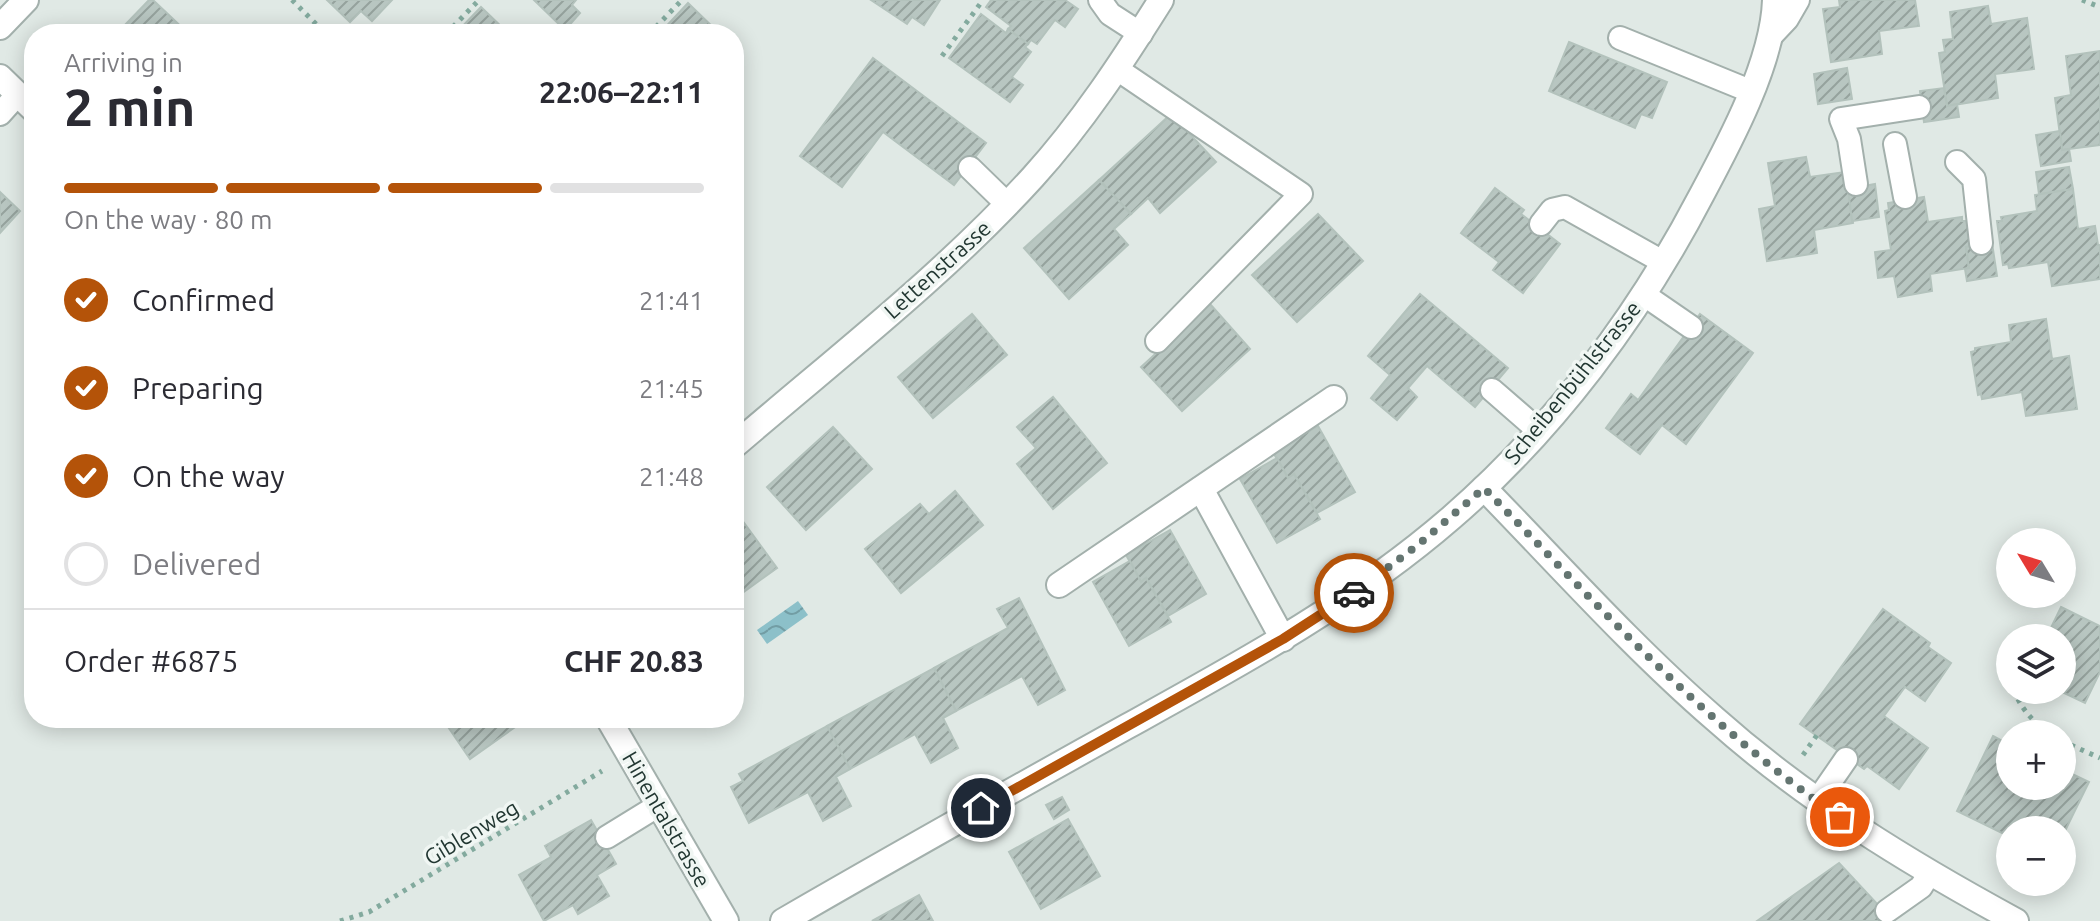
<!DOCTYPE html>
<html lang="en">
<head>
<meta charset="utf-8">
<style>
	body { margin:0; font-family:Ubuntu,sans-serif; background:#f7f7f7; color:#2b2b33; height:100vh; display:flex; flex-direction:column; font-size:30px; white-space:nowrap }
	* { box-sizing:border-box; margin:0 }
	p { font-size:26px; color:#7c7c81 }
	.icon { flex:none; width:44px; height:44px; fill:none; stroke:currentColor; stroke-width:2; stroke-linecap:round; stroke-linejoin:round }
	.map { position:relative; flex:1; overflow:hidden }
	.side { position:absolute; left:24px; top:24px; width:720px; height:704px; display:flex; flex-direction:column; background:#fff; border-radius:32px; box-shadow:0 4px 20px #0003 }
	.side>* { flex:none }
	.needle { width:52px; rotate:308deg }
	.fabs { position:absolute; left:1996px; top:528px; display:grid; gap:16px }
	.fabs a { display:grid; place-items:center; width:80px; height:80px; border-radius:50%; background:#fff; box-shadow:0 4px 20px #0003; font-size:40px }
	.pin { position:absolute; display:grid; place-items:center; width:68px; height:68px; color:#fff; margin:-34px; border:4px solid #fff; border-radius:50%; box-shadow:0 2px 8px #0007 }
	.courier { position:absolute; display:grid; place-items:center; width:80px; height:80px; margin:-40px; border:6px solid #b45309; border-radius:50%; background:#fff; color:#222; box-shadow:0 2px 10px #0007 }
	.headline em { font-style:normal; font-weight:600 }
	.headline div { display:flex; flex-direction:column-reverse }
	.headline { display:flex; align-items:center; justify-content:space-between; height:136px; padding:0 40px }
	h1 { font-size:52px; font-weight:600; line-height:60px }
	.bar { display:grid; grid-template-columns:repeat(4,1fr); gap:12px 8px; align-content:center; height:96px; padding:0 40px }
	.bar i { height:10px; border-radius:6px; background:#e1e1e2 }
	.bar .on { background:#b45309 }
	.bar p { grid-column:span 4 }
	.line { display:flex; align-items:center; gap:20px; padding:0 40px; border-top:2px solid #e1e1e2 }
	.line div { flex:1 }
	ol { padding:0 40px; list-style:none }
	li { display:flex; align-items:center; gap:24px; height:88px }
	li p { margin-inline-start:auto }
	li .icon { padding:8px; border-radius:50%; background:#b45309; color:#fff; stroke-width:4 }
	li:last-child { color:#7c7c81 }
	li i { width:44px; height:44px; border:4px solid #e1e1e2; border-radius:50% }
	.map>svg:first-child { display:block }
	.water { fill:url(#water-waves) }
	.building { fill:url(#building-hatch); stroke:#b3c2bc; stroke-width:2 }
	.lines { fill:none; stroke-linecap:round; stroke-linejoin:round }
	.service-casing { stroke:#a3b0ac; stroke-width:26 }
	.minor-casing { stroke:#a3b0ac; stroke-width:28 }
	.tertiary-casing { stroke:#a3b0ac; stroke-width:28 }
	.path { stroke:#83aa9e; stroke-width:5; stroke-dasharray:4 6; stroke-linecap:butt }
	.service { stroke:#fff; stroke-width:22 }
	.minor { stroke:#fff; stroke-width:24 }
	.tertiary { stroke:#fff; stroke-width:24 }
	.done { stroke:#647571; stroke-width:8; stroke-dasharray:0 14.4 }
	.route { stroke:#b45309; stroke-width:10 }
	.labels { text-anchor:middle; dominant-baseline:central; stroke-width:7; stroke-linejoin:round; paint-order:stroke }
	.street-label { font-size:22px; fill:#223732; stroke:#f0f6f3 }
</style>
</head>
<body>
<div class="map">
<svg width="2100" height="921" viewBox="0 0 2100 921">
	<defs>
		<pattern id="water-waves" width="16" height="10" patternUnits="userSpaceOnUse" patternTransform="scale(2)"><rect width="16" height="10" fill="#8cc0c9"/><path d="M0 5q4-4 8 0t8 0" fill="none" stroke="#729da4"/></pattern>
		<pattern id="building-hatch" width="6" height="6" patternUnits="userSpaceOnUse" patternTransform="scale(2)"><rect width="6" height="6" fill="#b8c6c1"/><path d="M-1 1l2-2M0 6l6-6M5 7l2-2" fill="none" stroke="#95a29d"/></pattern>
	</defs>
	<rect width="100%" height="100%" fill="#e0e9e5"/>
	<!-- water -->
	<polygon class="water" points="798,601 808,615 767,644 757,630"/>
	<!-- building -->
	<g class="building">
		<polygon points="149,0 153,0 189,34 130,34 131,32 124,26"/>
		<polygon points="327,0 392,0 372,21 361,11 350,22"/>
		<polygon points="534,0 576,0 572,5 580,13 565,30"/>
		<polygon points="871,0 940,0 924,25 912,17 907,24"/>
		<polygon points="991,0 1065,0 1078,9 1065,27 1055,20 1037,44 1031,40 1028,44 1008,29 1011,26 986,7"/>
		<polygon points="1839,0 1915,0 1919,26 1879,31 1882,54 1831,62 1823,9 1840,7"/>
		<polygon points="688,3 720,34 659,34"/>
		<polygon points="1988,6 1991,24 2027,18 2034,69 1995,74 1998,98 1947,106 1939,53 1945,52 1943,40 1953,39 1950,12"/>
		<polygon points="481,7 509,34 455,34"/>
		<polygon points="981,14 1006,33 1008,29 1028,44 1025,47 1031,52 1012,77 1023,85 1010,102 949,58"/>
		<polygon points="1569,42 1667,82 1652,118 1641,114 1635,128 1549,91"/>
		<polygon points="2100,51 2100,145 2062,150 2055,98 2071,95 2066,56"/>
		<polygon points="873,58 986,143 954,185 883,132 842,187 800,156"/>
		<polygon points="1847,68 1852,99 1818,104 1814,74"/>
		<polygon points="1944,88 1947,106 1957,104 1959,117 1924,122 1920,91"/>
		<polygon points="1171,114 1216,162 1160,213 1148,198 1131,214 1099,180"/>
		<polygon points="2060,131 2062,150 2069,149 2071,161 2041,166 2036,135"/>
		<polygon points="1806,157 1810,177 1846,172 1853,223 1814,230 1817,253 1767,261 1759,209 1775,206 1768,163"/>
		<polygon points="2069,167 2073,189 2039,194 2036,172"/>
		<polygon points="1099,180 1131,214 1114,229 1128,245 1069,299 1024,248"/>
		<polygon points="1875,184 1879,217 1852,221 1848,189"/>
		<polygon points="1495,188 1524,210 1521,214 1560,244 1523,293 1493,270 1499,262 1461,233"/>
		<polygon points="2073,189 2078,229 2095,226 2098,245 2100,245 2100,279 2052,286 2048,262 2009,268 2008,264 2003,265 1997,221 2002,221 2001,217 2037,211 2035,195"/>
		<polygon points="0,192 20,211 0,233"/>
		<polygon points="1924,197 1928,222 1962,217 1962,221 1967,221 1971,246 1966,247 1969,268 1930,274 1932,291 1898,297 1894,276 1878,278 1875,252 1891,250 1885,211 1889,210 1888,203"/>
		<polygon points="1318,214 1363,261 1297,322 1252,275"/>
		<polygon points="1992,243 1997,276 1967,281 1965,269 1969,268 1966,247"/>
		<polygon points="1420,294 1508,368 1475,407 1427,366 1408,388 1417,397 1397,420 1371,398 1390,375 1368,356"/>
		<polygon points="1210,304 1250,349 1182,411 1141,367"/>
		<polygon points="972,314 1007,355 933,418 898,377"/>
		<polygon points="1700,314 1753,353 1686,444 1662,425 1640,454 1606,428 1631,394 1638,400"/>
		<polygon points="2046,319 2052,359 2069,356 2077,409 2026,416 2022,392 1982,399 1981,394 1978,395 1971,352 1975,351 1975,348 2011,342 2009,325"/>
		<polygon points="1053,397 1107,463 1053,509 1017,464 1036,448 1017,427"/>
		<polygon points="1318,426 1355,492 1317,513 1294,474 1288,478 1273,452"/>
		<polygon points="833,427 872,469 806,530 767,487"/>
		<polygon points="1277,458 1288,478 1294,474 1320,519 1277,543 1240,479"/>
		<polygon points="955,491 983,525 901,593 865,549 920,504 929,514"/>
		<polygon points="742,520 777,568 734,599 734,526"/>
		<polygon points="1170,530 1206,594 1168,616 1146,578 1141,582 1126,555"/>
		<polygon points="1130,561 1141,582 1146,578 1171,622 1129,646 1093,582"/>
		<polygon points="1019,598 1065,690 1038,705 1022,676 956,711 934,668 1008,628 997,609"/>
		<polygon points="2061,607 2100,626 2100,672 2085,703 2058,690 2062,690 2062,638 2046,638"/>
		<polygon points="1883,609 1930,643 1928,647 1951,663 1925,701 1905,687 1884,716 1928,748 1899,789 1867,766 1864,769 1800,724"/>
		<polygon points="934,668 956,711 943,718 958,748 931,763 915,734 850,769 827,726"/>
		<polygon points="442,718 528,718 470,759"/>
		<polygon points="827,726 850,769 836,777 851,806 823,821 808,792 749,823 731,787 743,781 739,774"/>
		<polygon points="1993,736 2010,745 2010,786 2062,786 2062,769 2089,782 2062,837 2062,830 2010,830 2010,837 1957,811"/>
		<polygon points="1062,797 1069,810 1054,819 1046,805"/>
		<polygon points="1068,819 1100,876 1041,909 1009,852"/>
		<polygon points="591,820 616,864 597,875 609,896 578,914 573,905 544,921 519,875 551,857 545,846"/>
		<polygon points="1839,863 1893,921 1757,921"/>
		<polygon points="919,895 933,921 872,921"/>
	</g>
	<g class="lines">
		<defs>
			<g id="service">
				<polyline points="1100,0 1110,14 1141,34"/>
				<polyline points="1770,37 1787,19 1798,0"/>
				<polyline points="1620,38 1750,91"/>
				<polyline points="1117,69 1301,194 1157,341"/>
				<polyline points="0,114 18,94"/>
				<polyline points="1895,144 1905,197"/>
				<polyline points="1957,162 1974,179 1981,243"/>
				<polyline points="970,168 1007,204"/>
				<polyline points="1856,184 1849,139 1841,119 1919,107"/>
				<polyline points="1541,224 1552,210 1565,207 1663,262"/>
				<polyline points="1643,294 1691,327"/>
				<polyline points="1492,390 1538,430"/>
				<polyline points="1817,801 1846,759"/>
				<polyline points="607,837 659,805"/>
				<polyline points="1887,911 1921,887 1929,874"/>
			</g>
			<g id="minor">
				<polyline points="0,77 34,110"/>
				<path d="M734 446C835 359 943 276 1033 177 1082 123 1122 62 1161 0"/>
				<path d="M1484 488C1560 566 1633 648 1715 719 1806 800 1909 863 2016 921"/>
				<polyline points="1201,489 1283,639"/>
				<polyline points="1059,585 1334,398"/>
				<polyline points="608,718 726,921"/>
				<path d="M783 921C897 855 1011 791 1126 727 1240 664 1353 603 1451 518 1553 430 1639 315 1701 196 1730 142 1773 62 1775 0"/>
			</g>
			<polyline id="tertiary" points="0,27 26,0"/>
		</defs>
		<!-- service casing -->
		<use href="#service" class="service-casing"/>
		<!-- minor casing -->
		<use href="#minor" class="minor-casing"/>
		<!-- tertiary casing -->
		<use href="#tertiary" class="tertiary-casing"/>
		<!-- path -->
		<g class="path">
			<polyline points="292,0 326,34"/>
			<polyline points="2082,0 2100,7"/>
			<polyline points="117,34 120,34"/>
			<polyline points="446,34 479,0"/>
			<polyline points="649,34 682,0"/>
			<polyline points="942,56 983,0"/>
			<polyline points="2038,638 2041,632 2047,636"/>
			<path d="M2014 690C2019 706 2035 725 2051 734"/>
			<polyline points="2062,741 2100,758"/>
			<polyline points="1803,755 1817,735"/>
			<polyline points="340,921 369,912 602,771"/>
		</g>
		<!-- service -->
		<use href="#service" class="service"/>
		<!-- minor -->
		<use href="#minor" class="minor"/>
		<!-- tertiary -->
		<use href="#tertiary" class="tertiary"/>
	</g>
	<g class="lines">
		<!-- done -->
		<path class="done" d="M1354 593 1418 545 1484 488C1597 604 1705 726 1840 817"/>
		<!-- route -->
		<polyline class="route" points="981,808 1283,639 1354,593"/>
	</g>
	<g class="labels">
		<!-- street labels -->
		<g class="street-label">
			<text transform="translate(937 269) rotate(-42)">Lettenstrasse</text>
			<text transform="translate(1572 382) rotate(-51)">Scheibenbühlstrasse</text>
			<text transform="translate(667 819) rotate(60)">Hinentalstrasse</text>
			<text transform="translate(471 832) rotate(-31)">Giblenweg</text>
		</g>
	</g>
</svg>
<div class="fabs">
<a><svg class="needle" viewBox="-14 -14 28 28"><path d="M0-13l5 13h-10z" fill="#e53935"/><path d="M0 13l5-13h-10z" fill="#7c7c81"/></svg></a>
<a><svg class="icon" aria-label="layers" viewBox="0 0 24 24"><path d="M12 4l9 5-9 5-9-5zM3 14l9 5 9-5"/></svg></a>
<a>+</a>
<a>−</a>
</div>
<div class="pin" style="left:1840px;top:817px;background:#ea580c"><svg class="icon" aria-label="bag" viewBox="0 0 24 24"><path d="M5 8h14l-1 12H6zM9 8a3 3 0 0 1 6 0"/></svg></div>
<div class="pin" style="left:981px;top:808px;background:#1f2937"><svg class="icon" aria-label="home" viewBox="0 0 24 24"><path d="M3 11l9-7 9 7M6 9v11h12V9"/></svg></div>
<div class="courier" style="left:1354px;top:593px"><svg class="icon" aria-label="car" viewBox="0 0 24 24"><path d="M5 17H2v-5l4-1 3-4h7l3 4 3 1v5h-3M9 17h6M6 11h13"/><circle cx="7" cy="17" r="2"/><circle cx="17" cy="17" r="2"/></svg></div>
<section class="side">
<div class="headline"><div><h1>2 min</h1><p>Arriving in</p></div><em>22:06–22:11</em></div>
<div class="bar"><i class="on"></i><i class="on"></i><i class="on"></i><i></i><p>On the way · 80 m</p></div>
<ol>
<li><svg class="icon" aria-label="check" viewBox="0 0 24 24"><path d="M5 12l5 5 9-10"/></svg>Confirmed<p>21:41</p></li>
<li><svg class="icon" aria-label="check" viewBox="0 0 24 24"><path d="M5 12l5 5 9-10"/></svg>Preparing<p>21:45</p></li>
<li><svg class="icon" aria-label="check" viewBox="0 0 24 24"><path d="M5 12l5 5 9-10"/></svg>On the way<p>21:48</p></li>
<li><i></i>Delivered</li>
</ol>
<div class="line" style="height:104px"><div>Order #6875</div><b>CHF 20.83</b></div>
</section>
</div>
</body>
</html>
